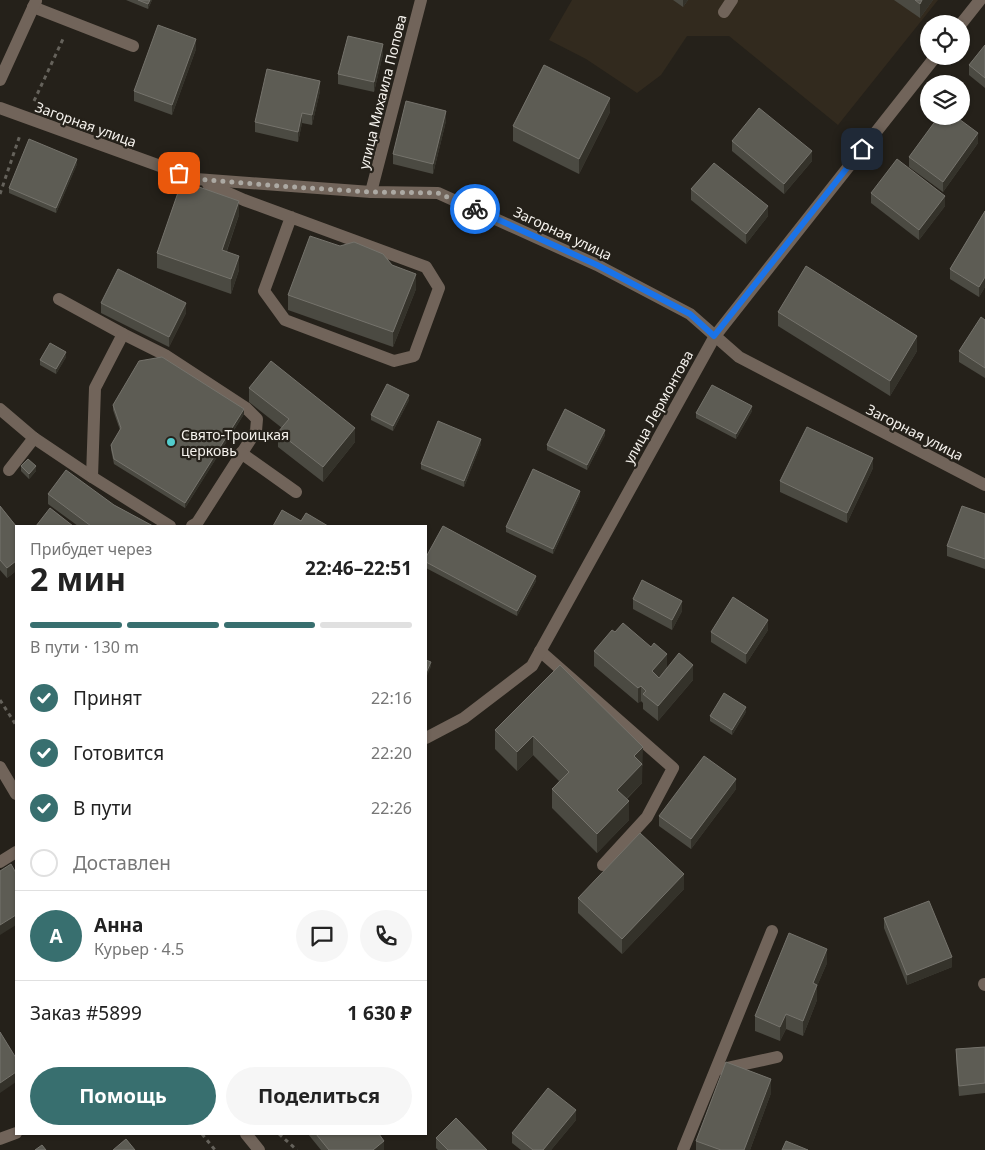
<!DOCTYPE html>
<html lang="ru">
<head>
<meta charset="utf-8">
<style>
	body { margin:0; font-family:"Noto Sans",sans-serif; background:#f6f6f6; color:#222; height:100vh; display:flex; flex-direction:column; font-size:19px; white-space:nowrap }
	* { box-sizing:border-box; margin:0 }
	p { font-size:16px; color:#767676 }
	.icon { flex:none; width:28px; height:28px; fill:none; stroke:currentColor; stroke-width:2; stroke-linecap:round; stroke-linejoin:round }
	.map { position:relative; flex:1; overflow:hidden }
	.details { position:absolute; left:15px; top:525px; width:412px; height:610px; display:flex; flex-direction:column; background:#fff; border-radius:0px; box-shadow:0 1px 4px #0004 }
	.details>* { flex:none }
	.controls { position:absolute; left:920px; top:15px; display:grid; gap:10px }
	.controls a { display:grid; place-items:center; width:50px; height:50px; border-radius:50%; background:#fff; box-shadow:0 1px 4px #0004; font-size:25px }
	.pin { position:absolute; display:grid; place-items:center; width:42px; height:42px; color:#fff; margin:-21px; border-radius:10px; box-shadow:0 2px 8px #0006 }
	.courier { position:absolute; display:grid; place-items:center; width:50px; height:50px; margin:-25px; border:4px solid #1a73e8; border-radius:50%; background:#fff; color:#222; box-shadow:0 1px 6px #0007 }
	.head em { font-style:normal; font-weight:700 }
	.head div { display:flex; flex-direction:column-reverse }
	.head { display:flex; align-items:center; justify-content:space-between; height:85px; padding:0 15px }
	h1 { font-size:32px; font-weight:700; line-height:38px }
	.bar { display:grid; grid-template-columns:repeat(4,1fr); gap:8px 5px; align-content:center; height:60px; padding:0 15px }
	.bar i { height:6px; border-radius:4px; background:#e0e0e0 }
	.bar .active { background:#386f6f }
	.bar p { grid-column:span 4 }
	.line { display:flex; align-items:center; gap:12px; padding:0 15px; border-top:1px solid #e0e0e0 }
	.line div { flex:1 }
	.round { display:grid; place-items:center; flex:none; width:52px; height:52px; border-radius:26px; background:#f6f6f6 }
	ol { padding:0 15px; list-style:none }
	li { display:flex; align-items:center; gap:15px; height:55px }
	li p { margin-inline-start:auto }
	li .icon { padding:5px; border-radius:50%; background:#386f6f; color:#fff; stroke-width:4 }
	li:last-child { color:#767676 }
	li i { width:28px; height:28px; border:2px solid #e0e0e0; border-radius:50% }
	.primary-button { display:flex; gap:10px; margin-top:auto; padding:10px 15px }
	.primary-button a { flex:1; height:58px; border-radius:30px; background:#386f6f; color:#fff; font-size:20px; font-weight:700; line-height:58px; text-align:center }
	.primary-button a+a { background:#f6f6f6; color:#222 }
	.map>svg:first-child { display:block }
	.built { fill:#322a1e }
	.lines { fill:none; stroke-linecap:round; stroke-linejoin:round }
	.path { stroke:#65625b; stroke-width:3; stroke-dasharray:4 4; stroke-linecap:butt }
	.minor { stroke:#71645a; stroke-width:12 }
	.wall { fill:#4b4a42 }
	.shaded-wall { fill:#34322a }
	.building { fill:#5d5c54; stroke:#75736c }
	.done { stroke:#aca9a3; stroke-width:5; stroke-dasharray:0 9 }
	.route { stroke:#1a73e8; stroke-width:6 }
	.poi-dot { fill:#52cdce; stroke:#25211a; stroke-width:2 }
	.labels { text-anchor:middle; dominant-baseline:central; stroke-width:4.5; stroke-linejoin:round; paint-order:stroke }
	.street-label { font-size:14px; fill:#f5f2ed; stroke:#25211a }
	.poi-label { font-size:14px; fill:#f5f2ed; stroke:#25211a; text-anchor:start }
</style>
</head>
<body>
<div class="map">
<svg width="985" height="1150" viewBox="0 0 985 1150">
	<rect width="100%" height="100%" fill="#25211a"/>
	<!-- built -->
	<polygon class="built" points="572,0 938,0 838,125 729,36 687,36 661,75 637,93 586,59 549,40"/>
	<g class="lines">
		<!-- path -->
		<g class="path">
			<polyline points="34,101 63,39"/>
			<polyline points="0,194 20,135"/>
			<polyline points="0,700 16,725"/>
			<polyline points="202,1134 215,1150"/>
			<polyline points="279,1134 297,1150"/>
		</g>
		<!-- minor -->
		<g class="minor">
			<polyline points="33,7 133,46"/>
			<polyline points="724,12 732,0"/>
			<polyline points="961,24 980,0"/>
			<polyline points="0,80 36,1"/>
			<polyline points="0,108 196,179 371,192 438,193 597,265 690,314 739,357 985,485"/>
			<polyline points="208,184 244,200 426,267 439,288 414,356 394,361 285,320 264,291 291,217"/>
			<polyline points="371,192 421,0"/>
			<polyline points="59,299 123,334 165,355 246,408 257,419 256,431 197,523 192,526"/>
			<polyline points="0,409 34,438 92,477 170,526"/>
			<polyline points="241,453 296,492"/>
			<polyline points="9,470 34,438"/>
			<polyline points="92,477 95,388 123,334"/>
			<polyline points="540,651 673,768 647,817 603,865"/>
			<polyline points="426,738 464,718 532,666 715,336 936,56"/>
			<polyline points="0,767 16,794"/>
			<polyline points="0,862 16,852"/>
			<polyline points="984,984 985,985"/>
			<polyline points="722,1069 777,1057"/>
			<polyline points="246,1134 259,1150"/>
			<polyline points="0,1139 16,1133"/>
			<polyline points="683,1150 772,931"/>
		</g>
	</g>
	<!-- wall -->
	<g class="wall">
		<polygon points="126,0 152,0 148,9"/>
		<polygon points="673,0 688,0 683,7"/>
		<polygon points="894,0 933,0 920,18"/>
		<polygon points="985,45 985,88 969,75 969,65"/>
		<polygon points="196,49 172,115 134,101 134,91"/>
		<polygon points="383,54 374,92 338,84 338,74"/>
		<polygon points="320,91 312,125 302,123 298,142 255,132 255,122"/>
		<polygon points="610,112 579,174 513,141 513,126"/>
		<polygon points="446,121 433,174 393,164 393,154"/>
		<polygon points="732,141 812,161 784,194 732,151"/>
		<polygon points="978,143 943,192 909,167 909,157"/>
		<polygon points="77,164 56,213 9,193 9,188"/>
		<polygon points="691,189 768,216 746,244 691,200"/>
		<polygon points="871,193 945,206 919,240 871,203"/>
		<polygon points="985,211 985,287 979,297 950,279 950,269"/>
		<polygon points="239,215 227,251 239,270 231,294 157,268 157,253"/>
		<polygon points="340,246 392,265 416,289 393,347 288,310 288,295"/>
		<polygon points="101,303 186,313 169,347 101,313"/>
		<polygon points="778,312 917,351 890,396 778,326"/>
		<polygon points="985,320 985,378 959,362 959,351"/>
		<polygon points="66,357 56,374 40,365 40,360"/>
		<polygon points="249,388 355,442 323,482 278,447 278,432 282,428 249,402"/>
		<polygon points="409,400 393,431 371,420 371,415"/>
		<polygon points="113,405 244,414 185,508 114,464 111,450 111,445 120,430 113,410"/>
		<polygon points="752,411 736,439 696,418 696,413"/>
		<polygon points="605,435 587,470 547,450 547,445"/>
		<polygon points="481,444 464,487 421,469 421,464"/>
		<polygon points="21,466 36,471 29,479 21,471"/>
		<polygon points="873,468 847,523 780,492 780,481"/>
		<polygon points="48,494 114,505 153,526 78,526 48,504"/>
		<polygon points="580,496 553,554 506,532 506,527"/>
		<polygon points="0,506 16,526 16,571 7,578 0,570"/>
		<polygon points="985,514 985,569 947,556 947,546"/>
		<polygon points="426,557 536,581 517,616 426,568"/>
		<polygon points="633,599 682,611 672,630 633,609"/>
		<polygon points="768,630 746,664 711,642 711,632"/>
		<polygon points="615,632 667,668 693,680 658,721 643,709 643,703 641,701 638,703 594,666 594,651"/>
		<polygon points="560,665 643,765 642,766 642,783 627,799 629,820 597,853 552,808 552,789 559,781 533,755 517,771 495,749 495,730"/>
		<polygon points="746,712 732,735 710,721 710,716"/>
		<polygon points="736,789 691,849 659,826 659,816"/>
		<polygon points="684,889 622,954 578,913 578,898"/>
		<polygon points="884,918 952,967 907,985 884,928"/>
		<polygon points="827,963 817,986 817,1000 803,1036 786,1029 780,1041 755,1031 755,1016"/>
		<polygon points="985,1047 985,1093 959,1096 956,1059 956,1049"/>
		<polygon points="771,1093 750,1150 696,1150 696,1141"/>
		<polygon points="576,1120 551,1150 521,1150 512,1143 512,1133"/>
		<polygon points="308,1134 379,1134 384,1150 321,1150"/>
		<polygon points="436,1138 487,1150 438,1150 436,1148"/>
	</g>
	<!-- shaded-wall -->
	<g class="shaded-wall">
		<polygon points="150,0 152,0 148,9 148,4"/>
		<polygon points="683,0 688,0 683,7"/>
		<polygon points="922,0 933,0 920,18 920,4"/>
		<polygon points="196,39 196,49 172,115 172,105"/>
		<polygon points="383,44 383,54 374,92 374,82"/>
		<polygon points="320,81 320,91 312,125 312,115"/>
		<polygon points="610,98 610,112 579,174 579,159"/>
		<polygon points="446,111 446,121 433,174 433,164"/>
		<polygon points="302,113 302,123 298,142 298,132"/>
		<polygon points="978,133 978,143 943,192 943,182"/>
		<polygon points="812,151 812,161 784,194 784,184"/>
		<polygon points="77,159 77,164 56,213 56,208"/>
		<polygon points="945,196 945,206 919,240 919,230"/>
		<polygon points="239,201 239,215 222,264 222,250"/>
		<polygon points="768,206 768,216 746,244 746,234"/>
		<polygon points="239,256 239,270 231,294 231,279"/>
		<polygon points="416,274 416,289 393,347 393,332"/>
		<polygon points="985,277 985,287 979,297 979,287"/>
		<polygon points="186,303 186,313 169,347 169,337"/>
		<polygon points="917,336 917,351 890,396 890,381"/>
		<polygon points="66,352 66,357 56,374 56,369"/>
		<polygon points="409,395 409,400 393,431 393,426"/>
		<polygon points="752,406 752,411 736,439 736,434"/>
		<polygon points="244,409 244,414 185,508 185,503"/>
		<polygon points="355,428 355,442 323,482 323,467"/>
		<polygon points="605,430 605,435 587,470 587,465"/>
		<polygon points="481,439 481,444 464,487 464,481"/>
		<polygon points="873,458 873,468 847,523 847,513"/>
		<polygon points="36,466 36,471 29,479 29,474"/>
		<polygon points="580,491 580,496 553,554 553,549"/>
		<polygon points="16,561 16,571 7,578 7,568"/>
		<polygon points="536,576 536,581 517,616 517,611"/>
		<polygon points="682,601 682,611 672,630 672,620"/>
		<polygon points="768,620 768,630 746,664 746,654"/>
		<polygon points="667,654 667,669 652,686 652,671"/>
		<polygon points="431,662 431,667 426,678 426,673"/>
		<polygon points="693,665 693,680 658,721 658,706"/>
		<polygon points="641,686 641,701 638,703 638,688"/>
		<polygon points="746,707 746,712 732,735 732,730"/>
		<polygon points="533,736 533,755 517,771 517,752"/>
		<polygon points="643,747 642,783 617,808 617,790 634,756"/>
		<polygon points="736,779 736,789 691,849 691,839"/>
		<polygon points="629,801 629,820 597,853 597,834"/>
		<polygon points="684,874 684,889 622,954 622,939"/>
		<polygon points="16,915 16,925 0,935 0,925"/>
		<polygon points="827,949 827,963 817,986 817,1000 803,1036 803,1021 813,983"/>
		<polygon points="952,957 952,967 907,985 907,975"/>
		<polygon points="786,1014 786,1029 780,1041 780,1027"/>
		<polygon points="16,1072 16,1082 0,1093 0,1083"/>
		<polygon points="771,1079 771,1093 750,1150 744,1150"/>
		<polygon points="576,1110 576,1120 551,1150 543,1150"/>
		<polygon points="384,1141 384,1150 373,1150"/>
	</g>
	<!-- building -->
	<g class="building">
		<polygon points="138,0 150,0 148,4"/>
		<polygon points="915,0 922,0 920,4"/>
		<polygon points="158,25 196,39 172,105 134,91"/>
		<polygon points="348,36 383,44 374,82 338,74"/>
		<polygon points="985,45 985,78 969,65"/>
		<polygon points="544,65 610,98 579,159 513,126"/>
		<polygon points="267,69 320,81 312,115 302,113 298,132 255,122"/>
		<polygon points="406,101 446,111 433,164 393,154"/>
		<polygon points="759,108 812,151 784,184 732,141"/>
		<polygon points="939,116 955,116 978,133 943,182 909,157"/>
		<polygon points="29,139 77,159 56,208 9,188"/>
		<polygon points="897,159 945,196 919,230 871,193"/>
		<polygon points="714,163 768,206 746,234 691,189"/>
		<polygon points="182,181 239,201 222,250 239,256 231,279 157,253"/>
		<polygon points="985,211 985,277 979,287 950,269"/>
		<polygon points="310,236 340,246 354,242 383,254 392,265 416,274 393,332 288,295"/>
		<polygon points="806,266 917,336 890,381 778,312"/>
		<polygon points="118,269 186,303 169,337 101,303"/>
		<polygon points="981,317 985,320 985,368 959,351"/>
		<polygon points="50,343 66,352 56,369 40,360"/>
		<polygon points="162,357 244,409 185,503 114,459 111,445 121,428 113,405 139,361"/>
		<polygon points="271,361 355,428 323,467 278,432 289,419 249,388"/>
		<polygon points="387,384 409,395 393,426 371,415"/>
		<polygon points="712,385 752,406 736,434 696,413"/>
		<polygon points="565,409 605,430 587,465 547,445"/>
		<polygon points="438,421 481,439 464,481 421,464"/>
		<polygon points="807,427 873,458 847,513 780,481"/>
		<polygon points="28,459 36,466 29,474 21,466"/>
		<polygon points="533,469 580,491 553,549 506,527"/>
		<polygon points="66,470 114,505 153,526 91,526 48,494"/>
		<polygon points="0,506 16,526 16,561 7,568 0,560"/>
		<polygon points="962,506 985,514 985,559 947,546"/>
		<polygon points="50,508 73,526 36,526"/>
		<polygon points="282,510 301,521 306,513 328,526 273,526"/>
		<polygon points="443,526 536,576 517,611 426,562 426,557"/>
		<polygon points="642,580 682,601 672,620 633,599"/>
		<polygon points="733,597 768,620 746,654 711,632"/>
		<polygon points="623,623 651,647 654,643 667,654 652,671 659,678 679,653 693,665 658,706 643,694 646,691 641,686 638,688 594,651 612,630 615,632"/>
		<polygon points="426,660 431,662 426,673"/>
		<polygon points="560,665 643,747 634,756 642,764 617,790 629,801 597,834 552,789 569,772 533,736 517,752 495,730"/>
		<polygon points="724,693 746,707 732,730 710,716"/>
		<polygon points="704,756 736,779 691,839 659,816"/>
		<polygon points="640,833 684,874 622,939 578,898"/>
		<polygon points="11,864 16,873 16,915 0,925 0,871"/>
		<polygon points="929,901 952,957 907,975 884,918"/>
		<polygon points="789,933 827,949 813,983 817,985 803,1021 786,1014 780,1027 755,1016"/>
		<polygon points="0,1032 16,1058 16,1072 0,1083"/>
		<polygon points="985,1047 985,1083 959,1086 956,1049"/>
		<polygon points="726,1062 771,1079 744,1150 721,1150 696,1141"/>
		<polygon points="548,1088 576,1110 543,1150 533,1150 512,1133"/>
		<polygon points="456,1118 487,1150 448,1150 436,1138"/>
		<polygon points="316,1134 379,1134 384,1141 373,1150 329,1150"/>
		<polygon points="126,1139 135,1150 113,1150"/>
		<polygon points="786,1141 808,1150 782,1150"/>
		<polygon points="42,1145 46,1150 35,1150"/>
	</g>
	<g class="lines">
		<!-- done -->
		<polyline class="done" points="179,173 196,179 293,187 371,192 438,193 475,209"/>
		<!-- route -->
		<polyline class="route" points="475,209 597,265 690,314 714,336 862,149"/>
	</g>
	<!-- markers -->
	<circle class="poi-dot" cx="171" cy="442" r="5"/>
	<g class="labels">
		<!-- street labels -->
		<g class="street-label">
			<text transform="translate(382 92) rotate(-76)">улица Михаила Попова</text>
			<text transform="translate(86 124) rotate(20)">Загорная улица</text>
			<text transform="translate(563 233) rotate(25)">Загорная улица</text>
			<text transform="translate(658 407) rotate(-61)">улица Лермонтова</text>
			<text transform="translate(915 432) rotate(27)">Загорная улица</text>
		</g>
		<!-- poi labels -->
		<g class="poi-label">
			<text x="181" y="434">Свято-Троицкая<tspan x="181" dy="16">церковь</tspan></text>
		</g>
	</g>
</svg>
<div class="controls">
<a><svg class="icon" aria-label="locate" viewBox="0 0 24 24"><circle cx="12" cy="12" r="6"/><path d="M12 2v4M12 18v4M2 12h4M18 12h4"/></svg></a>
<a><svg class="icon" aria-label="layers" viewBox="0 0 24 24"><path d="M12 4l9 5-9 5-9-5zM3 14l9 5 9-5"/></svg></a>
</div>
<div class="pin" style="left:179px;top:173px;background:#ea580c"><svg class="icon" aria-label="bag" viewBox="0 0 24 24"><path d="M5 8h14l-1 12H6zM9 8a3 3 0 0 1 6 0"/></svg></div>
<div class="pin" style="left:862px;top:149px;background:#1f2937"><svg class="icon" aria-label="home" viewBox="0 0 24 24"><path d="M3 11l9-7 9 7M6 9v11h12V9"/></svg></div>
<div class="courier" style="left:475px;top:209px"><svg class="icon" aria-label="bike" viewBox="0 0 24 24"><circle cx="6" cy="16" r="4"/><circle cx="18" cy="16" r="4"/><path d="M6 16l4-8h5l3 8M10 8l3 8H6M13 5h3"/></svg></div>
<section class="details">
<div class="head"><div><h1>2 мин</h1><p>Прибудет через</p></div><em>22:46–22:51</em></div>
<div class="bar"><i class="active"></i><i class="active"></i><i class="active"></i><i></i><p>В пути · 130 m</p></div>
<ol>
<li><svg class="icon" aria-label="check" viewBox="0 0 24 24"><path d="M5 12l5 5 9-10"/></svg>Принят<p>22:16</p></li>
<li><svg class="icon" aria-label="check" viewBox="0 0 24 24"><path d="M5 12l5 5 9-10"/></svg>Готовится<p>22:20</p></li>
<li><svg class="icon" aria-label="check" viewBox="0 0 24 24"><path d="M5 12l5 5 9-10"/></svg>В пути<p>22:26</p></li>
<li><i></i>Доставлен</li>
</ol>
<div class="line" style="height:90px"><b class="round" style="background:#386f6f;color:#fff">А</b><div><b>Анна</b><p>Курьер · 4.5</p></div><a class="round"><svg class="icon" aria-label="chat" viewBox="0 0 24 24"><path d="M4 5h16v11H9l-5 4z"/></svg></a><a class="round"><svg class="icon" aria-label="phone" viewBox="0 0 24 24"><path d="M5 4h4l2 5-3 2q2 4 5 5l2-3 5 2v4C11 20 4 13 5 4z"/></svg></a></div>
<div class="line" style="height:65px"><div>Заказ #5899</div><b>1 630 ₽</b></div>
<div class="primary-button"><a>Помощь</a><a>Поделиться</a></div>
</section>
</div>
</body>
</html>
